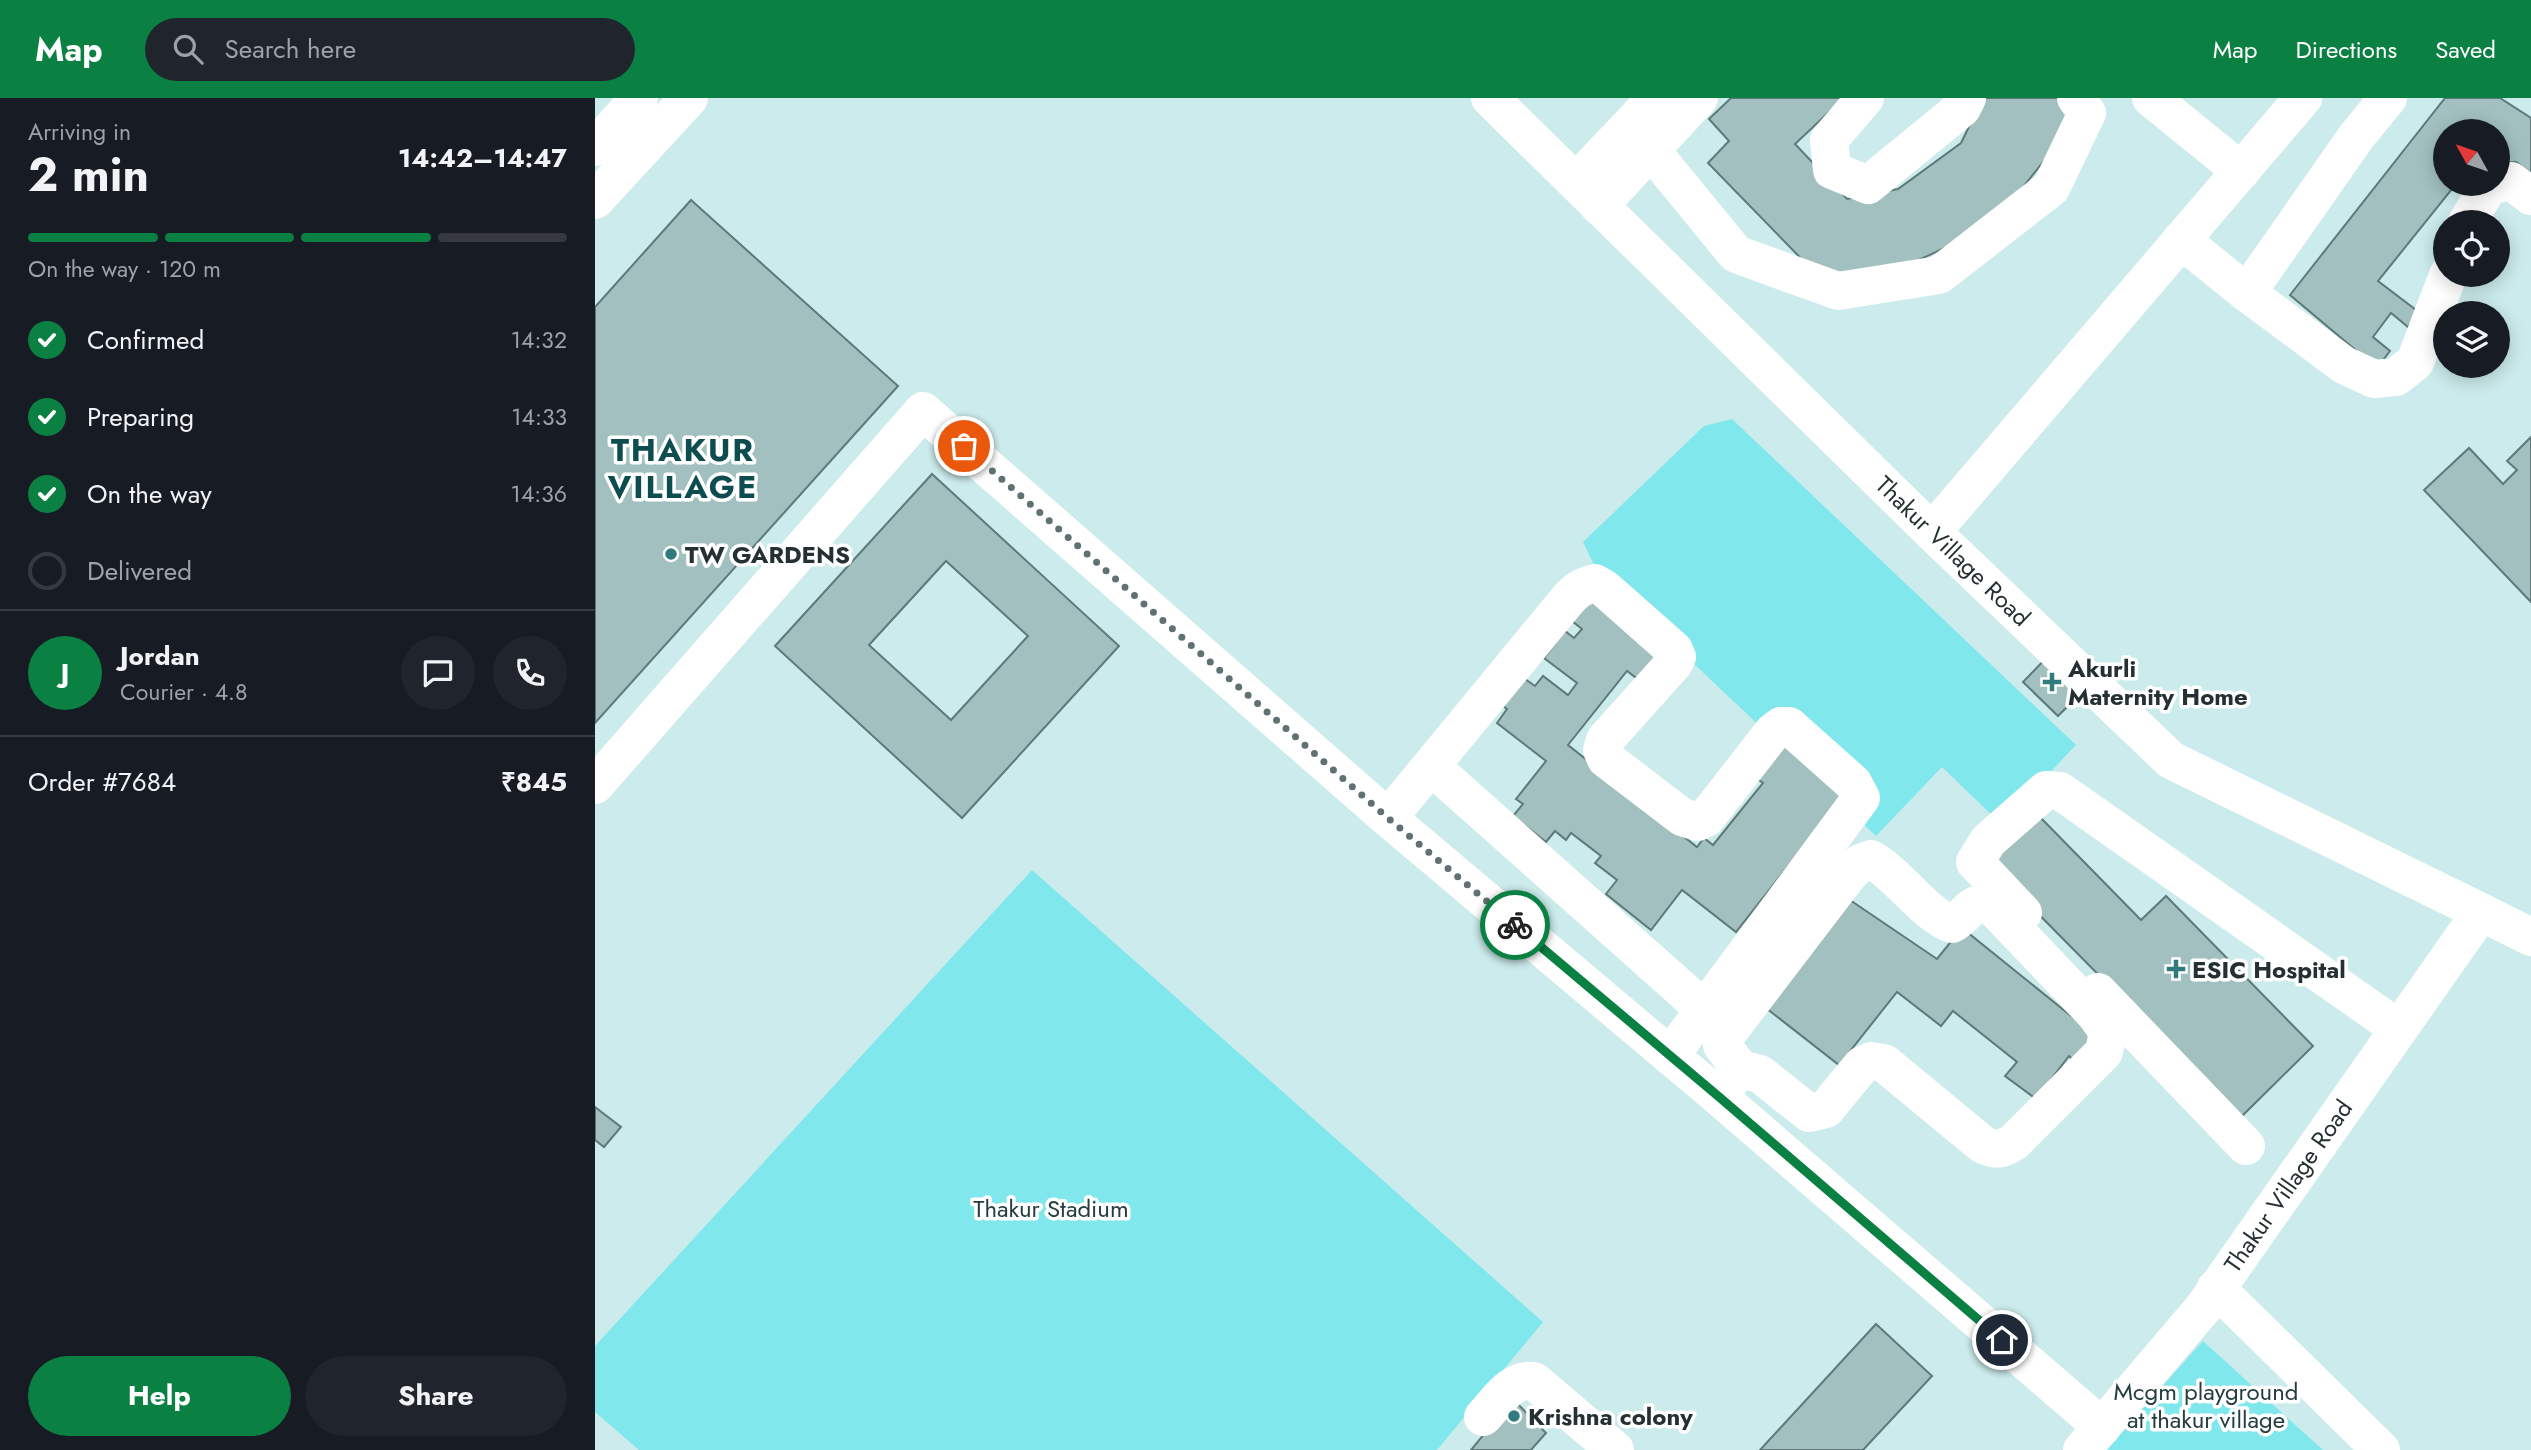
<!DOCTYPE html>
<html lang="en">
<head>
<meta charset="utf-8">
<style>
	body { margin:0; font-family:Jost,sans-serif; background:#20242c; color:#f1f3f6; height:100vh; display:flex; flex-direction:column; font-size:26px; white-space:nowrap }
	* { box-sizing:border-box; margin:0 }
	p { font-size:23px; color:#9ea1a6 }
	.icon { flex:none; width:38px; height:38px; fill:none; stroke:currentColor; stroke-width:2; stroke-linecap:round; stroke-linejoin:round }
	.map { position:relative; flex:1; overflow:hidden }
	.details { display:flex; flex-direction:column; background:#171b24; width:595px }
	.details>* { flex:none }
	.needle { width:46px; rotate:310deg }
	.buttons { position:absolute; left:1838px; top:21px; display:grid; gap:14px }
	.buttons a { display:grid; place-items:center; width:77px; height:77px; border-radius:50%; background:#171b24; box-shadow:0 4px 18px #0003; font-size:35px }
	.pin { position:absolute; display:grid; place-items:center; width:60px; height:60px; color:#fff; margin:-30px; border:4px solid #fff; border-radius:50%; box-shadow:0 2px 7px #0007 }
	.courier { position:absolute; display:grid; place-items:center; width:70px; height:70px; margin:-35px; border:5px solid #0b8043; border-radius:50%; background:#fff; color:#222; box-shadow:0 2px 9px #0007 }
	.headline em { font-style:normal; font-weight:700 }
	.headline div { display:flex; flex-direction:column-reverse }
	.headline { display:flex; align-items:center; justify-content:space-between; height:119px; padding:0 28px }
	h1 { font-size:46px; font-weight:700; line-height:52px }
	.bar { display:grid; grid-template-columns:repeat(4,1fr); gap:10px 7px; align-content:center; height:84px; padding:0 28px }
	.bar i { height:9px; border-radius:5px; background:#363941 }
	.bar .on { background:#0b8043 }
	.bar p { grid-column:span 4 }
	.line { display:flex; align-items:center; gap:18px; padding:0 28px; border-top:2px solid #363941 }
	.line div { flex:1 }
	.round { display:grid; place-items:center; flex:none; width:74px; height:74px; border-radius:37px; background:#20242c }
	ol { padding:0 28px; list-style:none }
	li { display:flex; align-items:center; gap:21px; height:77px }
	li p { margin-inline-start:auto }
	li .icon { padding:7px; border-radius:50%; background:#0b8043; color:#fff; stroke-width:4 }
	li:last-child { color:#9ea1a6 }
	li i { width:38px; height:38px; border:4px solid #363941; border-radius:50% }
	.primary-button { display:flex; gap:14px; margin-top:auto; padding:14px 28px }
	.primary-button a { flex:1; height:80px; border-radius:42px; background:#0b8043; color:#fff; font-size:28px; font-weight:700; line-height:80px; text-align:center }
	.primary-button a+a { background:#20242c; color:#f1f3f6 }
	header { display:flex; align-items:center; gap:42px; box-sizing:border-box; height:98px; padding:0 35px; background:#0b8043; color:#fff }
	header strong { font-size:33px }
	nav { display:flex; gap:38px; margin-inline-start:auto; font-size:24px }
	.search { width:490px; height:63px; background:#20242c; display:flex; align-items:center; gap:18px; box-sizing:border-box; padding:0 24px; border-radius:38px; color:#9ea1a6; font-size:26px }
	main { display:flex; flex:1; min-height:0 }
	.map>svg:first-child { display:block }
	.green { fill:#80e8ec }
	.building { fill:#a3c0c1; stroke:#5d797a; stroke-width:2; fill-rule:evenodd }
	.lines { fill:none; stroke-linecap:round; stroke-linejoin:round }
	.minor { stroke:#fff; stroke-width:38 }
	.done { stroke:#5f7172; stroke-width:7; stroke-dasharray:0 12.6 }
	.route { stroke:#0b8043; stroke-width:9 }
	.poi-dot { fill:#317b7d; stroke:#fff; stroke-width:2.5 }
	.labels { text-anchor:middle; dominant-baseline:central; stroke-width:7; stroke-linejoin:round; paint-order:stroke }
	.street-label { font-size:24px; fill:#243031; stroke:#fff }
	.poi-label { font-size:24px; font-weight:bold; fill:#243031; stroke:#fff; text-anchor:start }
	.park-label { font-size:24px; fill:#243d3e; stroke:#fff }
	.district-label { font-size:32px; font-weight:bold; letter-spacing:2px; fill:#0d4d4f; stroke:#fff }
</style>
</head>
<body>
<header>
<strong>Map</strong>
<div class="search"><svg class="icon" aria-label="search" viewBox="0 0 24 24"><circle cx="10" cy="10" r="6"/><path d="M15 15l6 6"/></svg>Search here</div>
<nav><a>Map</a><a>Directions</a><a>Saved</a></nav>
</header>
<main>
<section class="details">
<div class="headline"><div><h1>2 min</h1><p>Arriving in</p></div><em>14:42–14:47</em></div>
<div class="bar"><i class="on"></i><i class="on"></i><i class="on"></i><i></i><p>On the way · 120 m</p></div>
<ol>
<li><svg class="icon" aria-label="check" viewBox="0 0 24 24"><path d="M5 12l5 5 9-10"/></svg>Confirmed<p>14:32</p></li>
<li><svg class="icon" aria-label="check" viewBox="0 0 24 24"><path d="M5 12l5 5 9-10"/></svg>Preparing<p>14:33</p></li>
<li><svg class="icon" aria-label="check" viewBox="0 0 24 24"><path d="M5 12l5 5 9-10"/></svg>On the way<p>14:36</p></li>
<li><i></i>Delivered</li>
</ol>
<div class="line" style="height:126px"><b class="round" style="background:#0b8043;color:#fff">J</b><div><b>Jordan</b><p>Courier · 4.8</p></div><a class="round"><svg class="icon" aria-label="chat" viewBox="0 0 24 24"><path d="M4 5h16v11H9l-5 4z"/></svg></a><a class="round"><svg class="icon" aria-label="phone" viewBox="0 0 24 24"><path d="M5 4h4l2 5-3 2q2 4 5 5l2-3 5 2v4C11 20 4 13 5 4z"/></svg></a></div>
<div class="line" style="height:91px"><div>Order #7684</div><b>₹845</b></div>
<div class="primary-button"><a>Help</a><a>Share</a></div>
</section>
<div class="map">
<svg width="1936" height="1352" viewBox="0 0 1936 1352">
	<rect width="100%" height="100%" fill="#ccebec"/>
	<!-- green -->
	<g class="green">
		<polygon points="1137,321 1481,647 1406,726 1347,669 1281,738 1003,475 988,444 1109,328"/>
		<polygon points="437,772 948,1224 842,1352 44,1352 0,1314 0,1248"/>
		<polygon points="1608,1243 1728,1352 1510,1352"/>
	</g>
	<!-- building -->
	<g class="building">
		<polygon points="1136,0 1249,0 1200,46 1252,101 1303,91 1366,45 1388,0 1465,0 1480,24 1397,128 1313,167 1226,181 1113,65 1134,43 1114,21"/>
		<polygon points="1850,0 1905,0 1936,20 1936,75 1921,64 1902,65 1902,33 1850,33 1850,86 1861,86 1783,183 1825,215 1813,229 1796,215 1778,239 1795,253 1782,270 1695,197"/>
		<polygon points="96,102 303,288 0,625 0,209"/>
		<polygon points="1936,339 1936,504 1829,392 1874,350 1908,386 1922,372 1912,363"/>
		<path d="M337 376 524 548 367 720 180 548ZM351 463 433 538 356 622 274 547Z"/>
		<polygon points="997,493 1078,556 1053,589 1032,573 973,647 1102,749 1109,740 1118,747 1168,685 1158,678 1187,642 1250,696 1141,834 1087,792 1056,832 1011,796 1022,782 1000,765 1006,758 976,735 971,742 960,733 951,744 918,718 928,706 921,701 951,663 902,625 912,611 905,606 926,578 940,588 948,578 973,597 982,585 949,560 970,533 979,540 987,531 977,523"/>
		<polygon points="1457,554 1493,588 1463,618 1428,584"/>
		<polygon points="1442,716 1546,822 1571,798 1718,948 1645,1020 1393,765"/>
		<polygon points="1252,800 1342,861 1367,830 1506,942 1483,967 1474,958 1441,1001 1410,978 1422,964 1358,913 1346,928 1302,894 1244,967 1162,903"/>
		<polygon points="0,1009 26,1029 9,1049 0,1042"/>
		<polygon points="1281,1226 1337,1278 1268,1352 1165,1352"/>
		<polygon points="918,1301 951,1335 936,1352 876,1352"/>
	</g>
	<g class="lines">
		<!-- minor -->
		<g class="minor">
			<polyline points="895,0 1337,434 1576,662 1886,814 1609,1209 1487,1352"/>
			<polyline points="1270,0 1234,42 1237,72 1273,87 1367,10 1372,0"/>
			<polyline points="1556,0 1646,73"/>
			<polyline points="0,49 44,0"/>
			<polyline points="1055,51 1141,156 1243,193 1344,177 1456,90 1492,15 1481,0"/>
			<polyline points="981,84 1061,0"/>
			<polyline points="0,102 94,0"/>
			<polyline points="1004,108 1104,0"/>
			<polyline points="1872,124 1894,88 1916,83 1936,98"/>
			<polyline points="1586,142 1652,195 1749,267 1779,281 1801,279 1820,264 1853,177"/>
			<polyline points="1652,195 1761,39 1793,0"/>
			<polyline points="1337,434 1708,0"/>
			<polyline points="837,669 1110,912"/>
			<polyline points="0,687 328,313 793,720 1123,998 1507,1329"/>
			<path d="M793 720 970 505C979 494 986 488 1000 485L1010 491 1079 552 1082 559 1079 565 1010 642 1007 652 1011 661 1087 719 1103 724 1111 720 1178 634 1186 628H1194L1258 685 1266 700 1075 958"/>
			<polyline points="1886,814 1936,839"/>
			<polyline points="1428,815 1380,764 1393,743 1451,692 1465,693 1804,931"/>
			<polyline points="1503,894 1651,1048"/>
			<path d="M1123 998 1145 971 1165 976 1214 1015 1231 1011 1267 967 1276 963 1289 965 1387 1046C1400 1053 1406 1052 1419 1044L1509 954 1513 934 1500 916 1397 808C1375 800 1374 817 1357 826 1330 817 1304 777 1276 761L1265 765 1254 776 1128 941 1127 947 1145 971"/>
			<polyline points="1621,1190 1786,1352"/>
			<path d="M888 1319C903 1303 916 1280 939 1283L1020 1352"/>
		</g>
	</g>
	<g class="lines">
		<!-- done -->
		<polyline class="done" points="369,348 793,720 920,827"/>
		<!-- route -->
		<polyline class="route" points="920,827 1123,998 1407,1242"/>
	</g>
	<!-- markers -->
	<g class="poi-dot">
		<circle cx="76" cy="456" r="7"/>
		<path d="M1453.5 573.5h7v7h7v7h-7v7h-7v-7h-7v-7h7z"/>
		<path d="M1577.5 860.5h7v7h7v7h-7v7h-7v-7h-7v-7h7z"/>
		<circle cx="919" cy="1318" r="7"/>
	</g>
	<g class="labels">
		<!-- street labels -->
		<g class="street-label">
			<text transform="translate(1358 453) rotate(44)">Thakur Village Road</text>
			<text transform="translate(1693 1088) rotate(-55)">Thakur Village Road</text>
		</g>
		<!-- poi labels -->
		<g class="poi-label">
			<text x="90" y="456">TW GARDENS</text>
			<text x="1473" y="570">Akurli<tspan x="1473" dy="28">Maternity Home</tspan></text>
			<text x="1597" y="871">ESIC Hospital</text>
			<text x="933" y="1318">Krishna colony</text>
		</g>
		<!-- park labels -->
		<g class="park-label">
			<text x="456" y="1110">Thakur Stadium</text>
			<text x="1611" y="1293">Mcgm playground<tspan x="1611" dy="28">at thakur village</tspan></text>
		</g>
		<!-- district labels -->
		<g class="district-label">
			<text x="88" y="352">THAKUR<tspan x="88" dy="37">VILLAGE</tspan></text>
		</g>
	</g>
</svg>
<div class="buttons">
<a><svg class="needle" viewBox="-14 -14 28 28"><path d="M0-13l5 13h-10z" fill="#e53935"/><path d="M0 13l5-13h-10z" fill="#9ea1a6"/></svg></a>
<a><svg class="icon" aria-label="locate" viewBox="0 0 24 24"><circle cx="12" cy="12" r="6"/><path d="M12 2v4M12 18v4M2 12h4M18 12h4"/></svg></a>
<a><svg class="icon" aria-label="layers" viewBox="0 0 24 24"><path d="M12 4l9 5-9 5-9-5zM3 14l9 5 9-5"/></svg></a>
</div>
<div class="pin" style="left:369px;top:348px;background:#ea580c"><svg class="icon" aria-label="bag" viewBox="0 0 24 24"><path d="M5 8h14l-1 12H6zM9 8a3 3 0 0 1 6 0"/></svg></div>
<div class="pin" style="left:1407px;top:1242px;background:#1f2937"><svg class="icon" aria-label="home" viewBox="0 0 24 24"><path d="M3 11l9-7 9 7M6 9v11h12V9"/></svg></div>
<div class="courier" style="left:920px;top:827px"><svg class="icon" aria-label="bike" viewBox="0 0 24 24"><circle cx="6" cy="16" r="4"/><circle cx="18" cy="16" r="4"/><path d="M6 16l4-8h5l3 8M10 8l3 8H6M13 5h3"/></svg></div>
</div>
</main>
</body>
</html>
